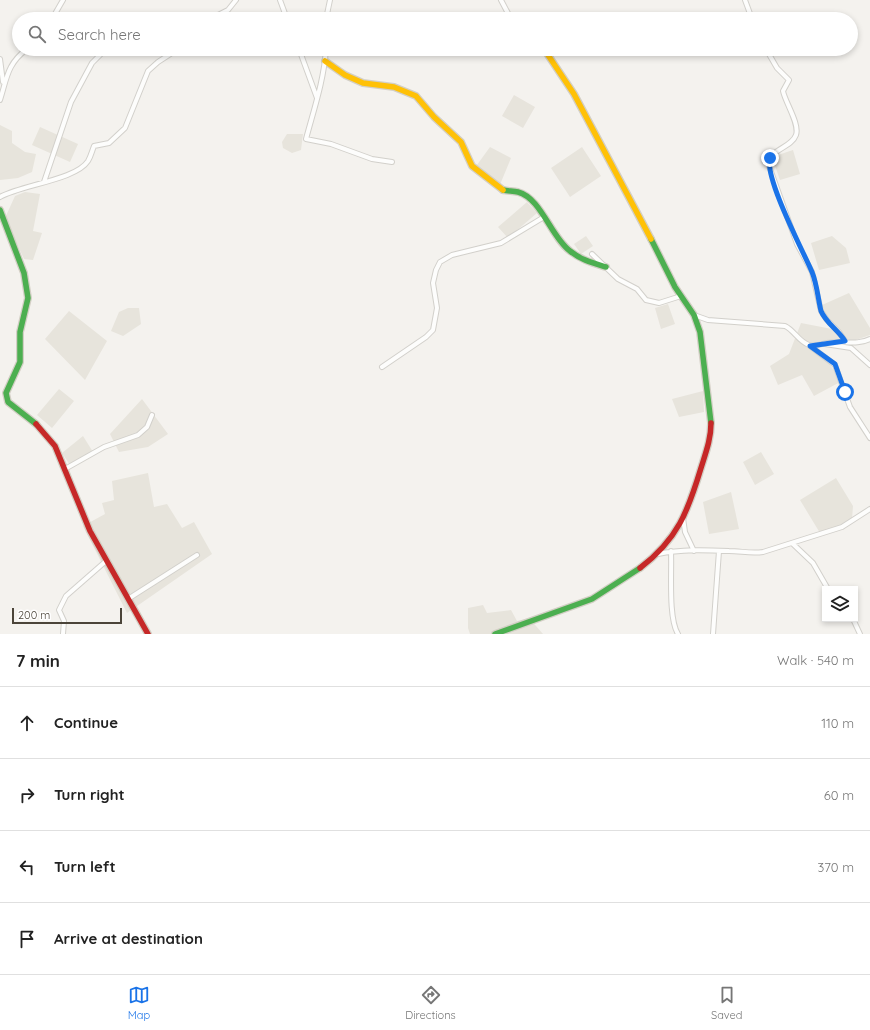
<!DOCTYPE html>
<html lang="en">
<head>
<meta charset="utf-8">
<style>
  body { margin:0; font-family:Quicksand,sans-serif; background:#f2f2f2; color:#222 }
  .controls { position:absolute; right:12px; bottom:12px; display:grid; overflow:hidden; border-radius:0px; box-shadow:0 2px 6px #0003 }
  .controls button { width:36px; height:36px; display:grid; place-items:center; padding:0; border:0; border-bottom:1px solid #e0e0e0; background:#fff; color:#222; font:20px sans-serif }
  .scale { position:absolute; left:12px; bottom:10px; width:110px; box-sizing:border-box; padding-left:4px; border:2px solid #4b4439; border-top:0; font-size:11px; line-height:14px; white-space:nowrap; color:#4b4439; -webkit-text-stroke:3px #fff; paint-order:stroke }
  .stop { position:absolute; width:12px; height:12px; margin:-9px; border:3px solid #1a73e8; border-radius:50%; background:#fff }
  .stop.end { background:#1a73e8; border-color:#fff; box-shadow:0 1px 4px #0008 }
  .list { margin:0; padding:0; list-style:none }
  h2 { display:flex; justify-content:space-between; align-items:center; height:52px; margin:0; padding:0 16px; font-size:17px }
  h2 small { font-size:13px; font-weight:400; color:#767676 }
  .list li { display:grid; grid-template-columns:26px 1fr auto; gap:12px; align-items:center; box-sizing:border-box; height:72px; padding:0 16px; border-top:1px solid #e0e0e0 }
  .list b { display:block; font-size:15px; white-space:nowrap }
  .list em { font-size:13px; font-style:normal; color:#767676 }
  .icon { flex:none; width:22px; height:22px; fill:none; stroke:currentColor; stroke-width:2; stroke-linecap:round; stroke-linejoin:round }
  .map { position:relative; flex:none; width:870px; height:634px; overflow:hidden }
  .search { position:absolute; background:#fff; box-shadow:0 2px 6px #0003; left:12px; right:12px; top:12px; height:44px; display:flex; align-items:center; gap:10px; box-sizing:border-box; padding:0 14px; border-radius:22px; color:#767676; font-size:15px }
  .sheet { height:340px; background:#fff }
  nav { display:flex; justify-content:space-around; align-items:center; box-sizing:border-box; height:56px; border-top:1px solid #e0e0e0; background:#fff; font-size:11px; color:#767676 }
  nav a { display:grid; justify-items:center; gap:2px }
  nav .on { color:#1a73e8 }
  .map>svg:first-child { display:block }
  .residential { fill:#e7e4dc }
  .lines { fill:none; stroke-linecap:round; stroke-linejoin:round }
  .street-casing { stroke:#d2d0cb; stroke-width:6 }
  .fast-casing { stroke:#d3cfc5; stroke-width:8 }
  .slow-casing { stroke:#d3cfc5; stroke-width:8 }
  .jam-casing { stroke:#d3cfc5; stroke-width:8 }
  .street { stroke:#fdfdfc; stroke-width:4 }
  .fast { stroke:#4caf50; stroke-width:5.5 }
  .slow { stroke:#ffc107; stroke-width:5.5 }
  .jam { stroke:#c62828; stroke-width:5.5 }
  .route { stroke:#1a73e8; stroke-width:5 }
</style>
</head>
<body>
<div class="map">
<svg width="870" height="634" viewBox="0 0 870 634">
  <rect width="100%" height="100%" fill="#f4f2ee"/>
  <path class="residential" d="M 514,95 L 535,107 L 523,128 L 502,116 Z
    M 0,125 L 12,131 L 12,143 L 25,152 L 36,154 L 32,172 L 18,178 L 0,180 Z
    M 40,127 L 78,144 L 70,162 L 32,145 Z
    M 287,134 L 303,134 L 301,150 L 292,153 L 283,148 L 282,142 Z
    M 490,147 L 511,158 L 499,187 L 474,169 Z
    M 582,147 L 601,176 L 570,197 L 551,168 Z
    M 793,150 L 800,174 L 780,180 L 772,157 Z
    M 25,192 L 40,194 L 33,231 L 42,233 L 33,260 L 24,259 L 5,218 L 15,196 Z
    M 527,202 L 537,213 L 508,238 L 498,227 Z
    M 586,236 L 593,246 L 581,254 L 574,244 Z
    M 832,236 L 846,248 L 850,263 L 819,270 L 811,243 Z
    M 849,293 L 870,328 L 870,335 L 853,341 L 842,338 L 817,348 L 842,381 L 814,396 L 802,375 L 778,385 L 770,366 L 789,354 L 801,323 L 832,329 L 822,305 Z
    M 668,304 L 675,324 L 661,329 L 655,308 Z
    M 128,308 L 139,308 L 141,324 L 123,336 L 111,331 L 119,312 Z
    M 69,311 L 107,341 L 85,380 L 45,339 Z
    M 59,389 L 74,401 L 52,428 L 37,415 Z
    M 703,391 L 704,412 L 679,417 L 672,399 Z
    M 142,399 L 168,434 L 148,447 L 119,452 L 110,434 Z
    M 83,436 L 93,452 L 70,465 L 62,453 Z
    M 761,452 L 774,474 L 755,485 L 743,462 Z
    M 148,473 L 154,507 L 167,504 L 182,528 L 194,522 L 212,554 L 127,613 L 83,526 L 105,514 L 102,503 L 114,500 L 112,481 Z
    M 836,478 L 853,506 L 852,519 L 830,530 L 820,533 L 800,500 Z
    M 731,492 L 739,529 L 709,534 L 703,502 Z
    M 483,605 L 487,613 L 511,610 L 517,621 L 529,618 L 543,634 L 470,634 L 468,628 L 468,608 Z"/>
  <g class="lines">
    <g class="street-casing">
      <path id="street" d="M 280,0 L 287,19
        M 501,0 L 511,19
        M 745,0 L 752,19
        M 52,19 L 63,0
        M 210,19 L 228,10 L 236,0
        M 326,19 L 330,0
        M 299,49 L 317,98
        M 326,49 C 324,80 314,109 306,139 L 331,144 L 372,159 L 392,162
        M 766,49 L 777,68 L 789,80 L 783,91 C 785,102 800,124 796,135 C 791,149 767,149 769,166 L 797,244 L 812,272 L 821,311 L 827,320 L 839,332 L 845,341
        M 0,59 L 3,82
        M 0,100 C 7,78 7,64 27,49
        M 44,182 L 71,102 L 92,63 L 106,49
        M 0,197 C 20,185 76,180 88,161 C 91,156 92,151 94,146 L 109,143 L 125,128 L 148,71 L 158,62 L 178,49
        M 592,254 L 618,279 L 637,289 L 646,300 L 659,303 L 681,296
        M 694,315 L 708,320 L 785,326 C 794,330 799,342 809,345 C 815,347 821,344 827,343 C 842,340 856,346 870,339
        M 825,344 L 851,348 L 870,365
        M 810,346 L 835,365 L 850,407 L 870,438
        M 382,367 L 426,337 L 433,330 L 437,308 L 433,283 L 436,270 L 440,262 L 452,255 L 501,243 L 544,217
        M 65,469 L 104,447 L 138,435 L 147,427 L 152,415
        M 683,518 L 685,532 L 694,551
        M 793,544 L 813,563 L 828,589
        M 671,551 C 672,572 668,618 678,634
        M 658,554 C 681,549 706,550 729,551 C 741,551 751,554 763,552 L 842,527 L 870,509
        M 128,599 L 197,555
        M 853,619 L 860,634
        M 63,634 L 64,621 L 59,610 L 66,596 L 106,561
        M 713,634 L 719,551"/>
    </g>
    <g class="fast-casing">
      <path id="fast" d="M 503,190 C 508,191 513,191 518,192 C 541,198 551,237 570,251 C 581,260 593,263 606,267
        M 0,210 L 24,273 L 28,298 L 20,332 L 20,362 L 6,393 L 8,402 L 36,424
        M 651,239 L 675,287 L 694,315 L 700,332 L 711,423
        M 495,634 L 592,599 L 640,568"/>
    </g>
    <g class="slow-casing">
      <path id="slow" d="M 544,49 L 574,94 L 651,239
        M 325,61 L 345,75 L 363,83 L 394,87 L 416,96 L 434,117 L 461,142 L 472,166 L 503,190"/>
    </g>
    <g class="jam-casing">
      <path id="jam" d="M 36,424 L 55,446 L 90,531 L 148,634
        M 640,568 C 678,539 688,511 701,468 C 706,452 711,439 711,423"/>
    </g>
    <use href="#street" class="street"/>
    <use href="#fast" class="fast"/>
    <use href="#slow" class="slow"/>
    <use href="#jam" class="jam"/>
  </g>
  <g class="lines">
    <path class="route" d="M 770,158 C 764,177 803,251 812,272 C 817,284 818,299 821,311 C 826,323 838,330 845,341 L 810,346 L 835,364 L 845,392"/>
  </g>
</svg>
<div class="controls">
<button><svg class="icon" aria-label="layers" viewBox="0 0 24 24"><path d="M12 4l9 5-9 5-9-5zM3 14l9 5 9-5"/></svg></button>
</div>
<div class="scale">200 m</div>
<div class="stop" style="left:845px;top:392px"></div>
<div class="stop end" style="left:770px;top:158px"></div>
<div class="search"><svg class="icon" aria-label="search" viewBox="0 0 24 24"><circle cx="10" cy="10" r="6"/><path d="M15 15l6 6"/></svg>Search here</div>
</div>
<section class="sheet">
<h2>7 min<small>Walk · 540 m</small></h2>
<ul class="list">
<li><svg class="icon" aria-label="ahead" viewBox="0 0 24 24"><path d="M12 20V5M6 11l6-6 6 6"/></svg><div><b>Continue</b></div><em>110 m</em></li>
<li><svg class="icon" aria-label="right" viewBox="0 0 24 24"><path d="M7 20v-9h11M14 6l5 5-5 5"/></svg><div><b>Turn right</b></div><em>60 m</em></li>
<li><svg class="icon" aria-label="left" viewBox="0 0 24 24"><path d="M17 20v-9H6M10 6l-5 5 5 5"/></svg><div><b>Turn left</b></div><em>370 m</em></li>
<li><svg class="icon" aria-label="arrive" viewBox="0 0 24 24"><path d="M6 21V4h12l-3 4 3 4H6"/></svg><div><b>Arrive at destination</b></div></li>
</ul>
</section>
<nav>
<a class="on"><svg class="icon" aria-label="map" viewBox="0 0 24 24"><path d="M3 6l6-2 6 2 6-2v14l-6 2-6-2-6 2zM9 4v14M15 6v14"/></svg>Map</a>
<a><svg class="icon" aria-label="directions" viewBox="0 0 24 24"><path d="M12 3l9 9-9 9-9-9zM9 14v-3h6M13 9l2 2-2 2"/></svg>Directions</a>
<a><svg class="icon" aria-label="saved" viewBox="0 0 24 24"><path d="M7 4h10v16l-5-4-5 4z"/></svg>Saved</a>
</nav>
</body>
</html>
